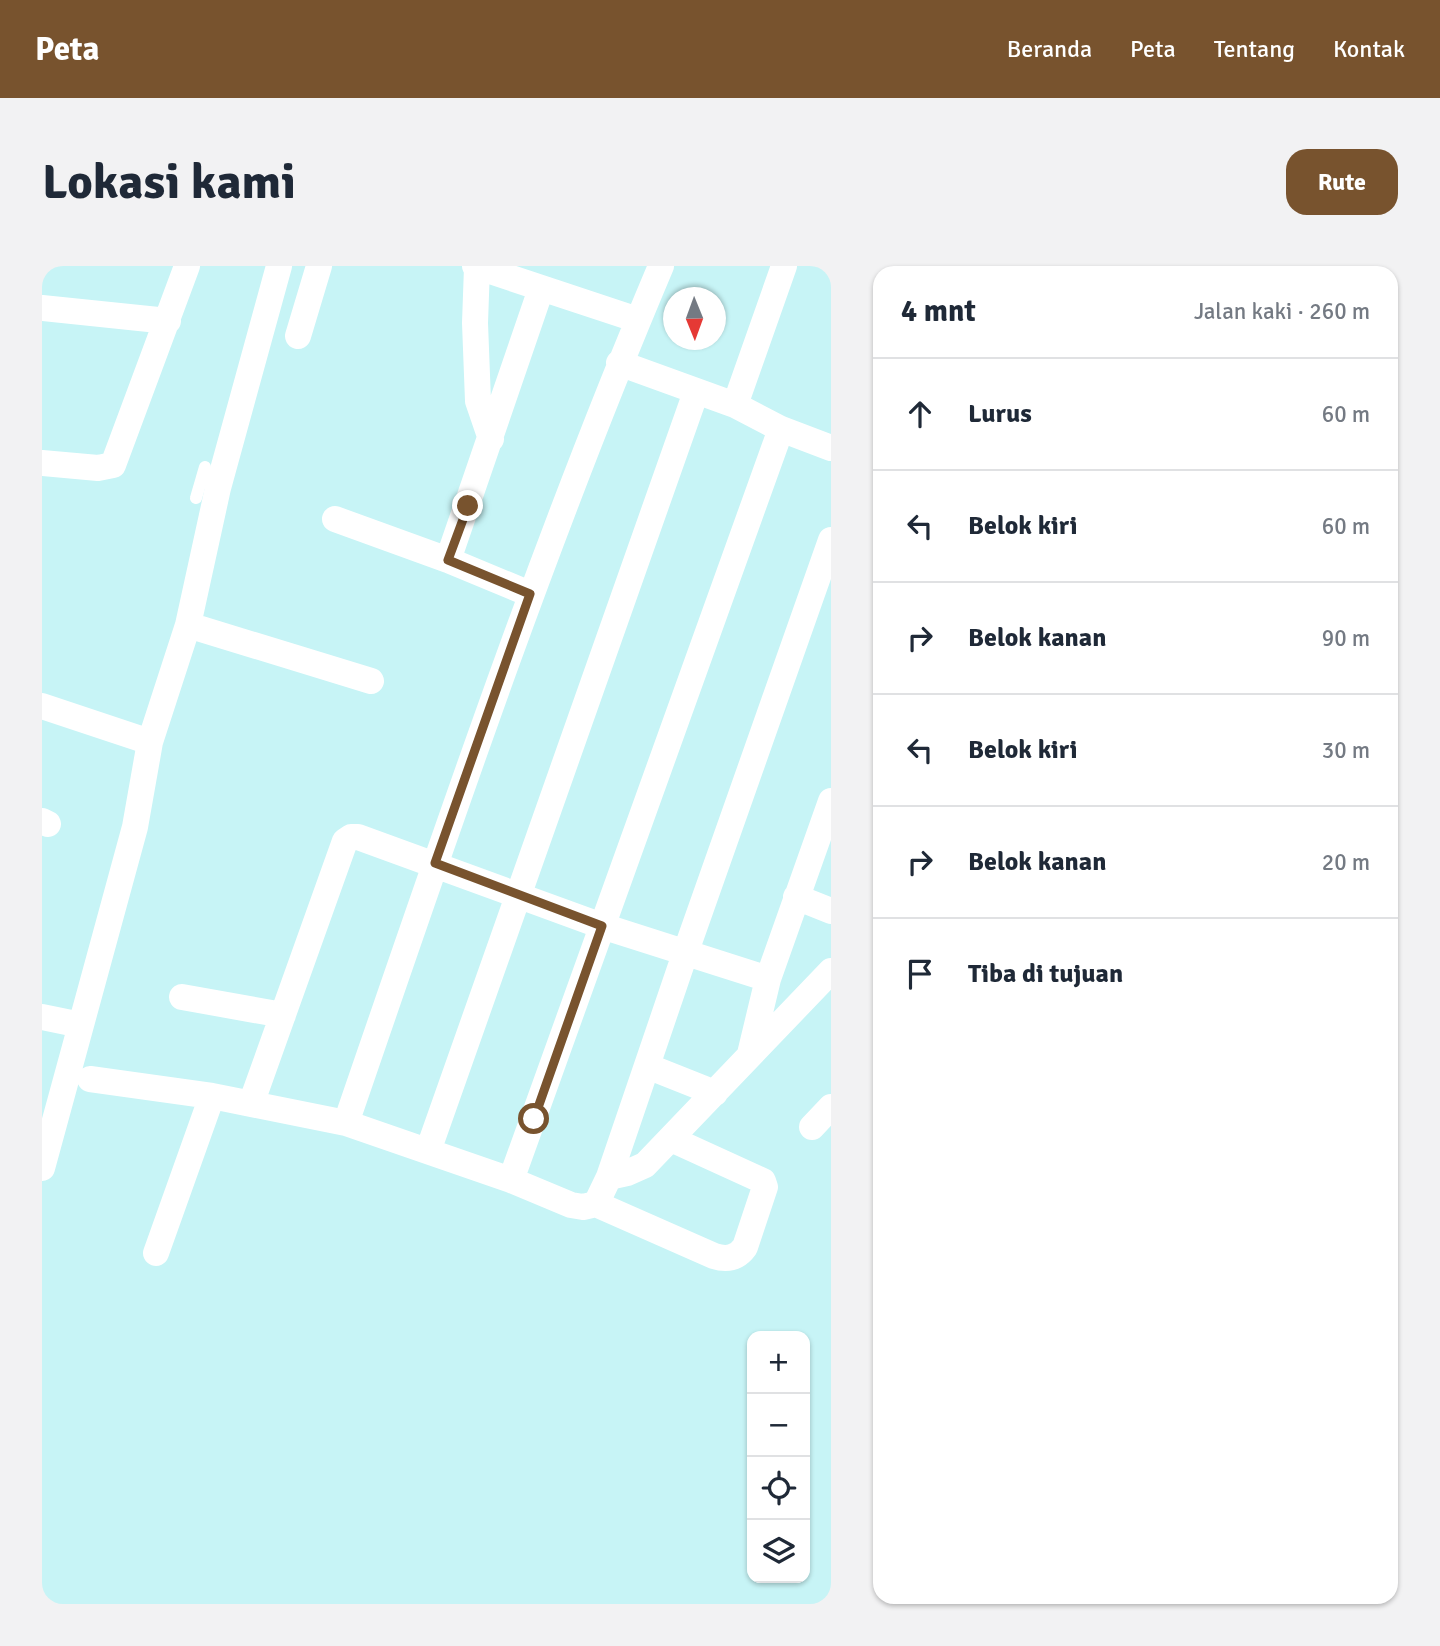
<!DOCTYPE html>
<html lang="id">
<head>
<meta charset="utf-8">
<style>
  body { margin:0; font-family:Signika,sans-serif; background:#f2f2f3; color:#1f2937 }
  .controls { position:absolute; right:21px; bottom:21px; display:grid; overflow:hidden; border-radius:14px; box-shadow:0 2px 5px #0004 }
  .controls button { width:63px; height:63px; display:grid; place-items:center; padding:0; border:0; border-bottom:2px solid #e0e1e3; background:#fff; color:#1f2937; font:35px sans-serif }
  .compass { position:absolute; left:621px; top:21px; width:63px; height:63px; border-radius:50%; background:#fff; box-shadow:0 2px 5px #0004; rotate:179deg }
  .stop { position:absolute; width:21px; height:21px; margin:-16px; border:5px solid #78532e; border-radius:50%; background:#fff }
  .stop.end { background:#78532e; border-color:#fff; box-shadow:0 2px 7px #0008 }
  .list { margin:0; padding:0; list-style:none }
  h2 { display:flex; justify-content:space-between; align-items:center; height:91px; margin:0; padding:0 28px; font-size:30px }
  h2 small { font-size:23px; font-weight:400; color:#747a83 }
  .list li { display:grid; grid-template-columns:46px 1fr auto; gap:21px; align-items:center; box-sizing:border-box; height:112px; padding:0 28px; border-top:2px solid #e0e1e3 }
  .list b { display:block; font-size:26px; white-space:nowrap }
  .list em { font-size:23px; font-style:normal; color:#747a83 }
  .icon { flex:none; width:38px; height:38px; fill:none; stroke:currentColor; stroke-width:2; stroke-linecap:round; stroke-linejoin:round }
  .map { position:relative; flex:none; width:789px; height:1338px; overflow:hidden; border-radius:21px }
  header { display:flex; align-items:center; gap:42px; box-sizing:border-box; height:98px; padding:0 35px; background:#78532e; color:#fff }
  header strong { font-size:33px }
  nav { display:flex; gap:38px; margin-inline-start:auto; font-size:24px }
  .intro { display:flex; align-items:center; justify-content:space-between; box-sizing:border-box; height:168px; padding:0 42px }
  h1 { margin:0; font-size:49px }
  .button { padding:18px 32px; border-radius:21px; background:#78532e; color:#fff; font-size:24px; font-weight:700 }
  main { display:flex; gap:42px; padding:0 42px }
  aside { flex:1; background:#fff; border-radius:21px; box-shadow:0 2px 5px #0004 }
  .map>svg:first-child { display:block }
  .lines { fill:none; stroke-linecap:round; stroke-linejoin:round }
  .service { stroke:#fff; stroke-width:12 }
  .minor { stroke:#fff; stroke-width:26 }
  .route { stroke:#78532e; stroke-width:9 }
</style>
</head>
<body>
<header>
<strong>Peta</strong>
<nav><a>Beranda</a><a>Peta</a><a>Tentang</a><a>Kontak</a></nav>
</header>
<div class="intro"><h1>Lokasi kami</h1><a class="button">Rute</a></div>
<main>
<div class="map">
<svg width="789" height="1338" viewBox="0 0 789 1338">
  <rect width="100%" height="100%" fill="#c7f4f6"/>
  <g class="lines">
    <path class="service" d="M 154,232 L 163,201"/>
    <path class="minor" d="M 433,0 L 596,54
      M 619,0 C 500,281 403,569 304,857 L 469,914 L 529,939 L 541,941 L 554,938 L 567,911 L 585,907 L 603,899 L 789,705
      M 435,1 L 433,57 L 436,135 L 449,173
      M 0,42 L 126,55
      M 256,70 L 277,0
      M 577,97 L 693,139 L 739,163 L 789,182
      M 693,139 L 742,0
      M 0,197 L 56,202 L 71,199 L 145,0
      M 293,253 L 406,294
      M 488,328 L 406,294 L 499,23
      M 146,359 L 329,415
      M 0,440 L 108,476
      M 0,555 L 6,558
      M 754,631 L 789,645
      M 140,731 L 241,749
      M 0,751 L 39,759
      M 708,788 L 726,713 L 789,535
      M 605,800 L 673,827
      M 48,813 L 170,830 L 304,857
      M 209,838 L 303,575 L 309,571 L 316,571 L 560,660 L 726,713
      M 770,861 L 789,841
      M 386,885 L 654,126
      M 0,902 L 93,561 L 108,476 L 146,359 L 176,222 L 237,0
      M 567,911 L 644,685 L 789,274
      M 469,914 L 739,163
      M 554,938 L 672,990 C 685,994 695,992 703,981 L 723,921 L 721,915 L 629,873
      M 114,987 L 170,830"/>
  </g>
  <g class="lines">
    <path class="route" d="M 426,240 L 406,294 L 488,328 L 393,597 L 560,660 L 492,853"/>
  </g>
</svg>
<div class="controls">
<button>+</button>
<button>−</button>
<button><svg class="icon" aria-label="locate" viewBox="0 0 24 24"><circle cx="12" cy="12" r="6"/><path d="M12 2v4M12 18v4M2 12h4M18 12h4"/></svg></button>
<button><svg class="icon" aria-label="layers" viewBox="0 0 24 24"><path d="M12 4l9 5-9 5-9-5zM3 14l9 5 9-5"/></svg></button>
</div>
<svg class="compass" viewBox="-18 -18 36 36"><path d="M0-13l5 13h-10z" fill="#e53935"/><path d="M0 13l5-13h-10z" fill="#747a83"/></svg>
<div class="stop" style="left:492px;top:853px"></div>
<div class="stop end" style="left:426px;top:240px"></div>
</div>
<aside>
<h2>4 mnt<small>Jalan kaki · 260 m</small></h2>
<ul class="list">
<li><svg class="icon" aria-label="ahead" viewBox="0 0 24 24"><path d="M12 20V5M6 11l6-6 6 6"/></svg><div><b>Lurus</b></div><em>60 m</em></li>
<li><svg class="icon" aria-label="left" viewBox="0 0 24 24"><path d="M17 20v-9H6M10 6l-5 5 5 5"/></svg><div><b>Belok kiri</b></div><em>60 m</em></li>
<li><svg class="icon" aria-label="right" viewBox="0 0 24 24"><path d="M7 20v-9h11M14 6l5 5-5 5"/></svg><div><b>Belok kanan</b></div><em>90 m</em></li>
<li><svg class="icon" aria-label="left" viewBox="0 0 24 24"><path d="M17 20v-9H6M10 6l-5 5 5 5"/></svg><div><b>Belok kiri</b></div><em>30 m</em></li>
<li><svg class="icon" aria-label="right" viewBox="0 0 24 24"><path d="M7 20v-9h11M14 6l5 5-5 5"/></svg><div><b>Belok kanan</b></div><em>20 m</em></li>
<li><svg class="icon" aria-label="arrive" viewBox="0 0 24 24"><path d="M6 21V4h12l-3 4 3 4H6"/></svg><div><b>Tiba di tujuan</b></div></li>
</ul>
</aside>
</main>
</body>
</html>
